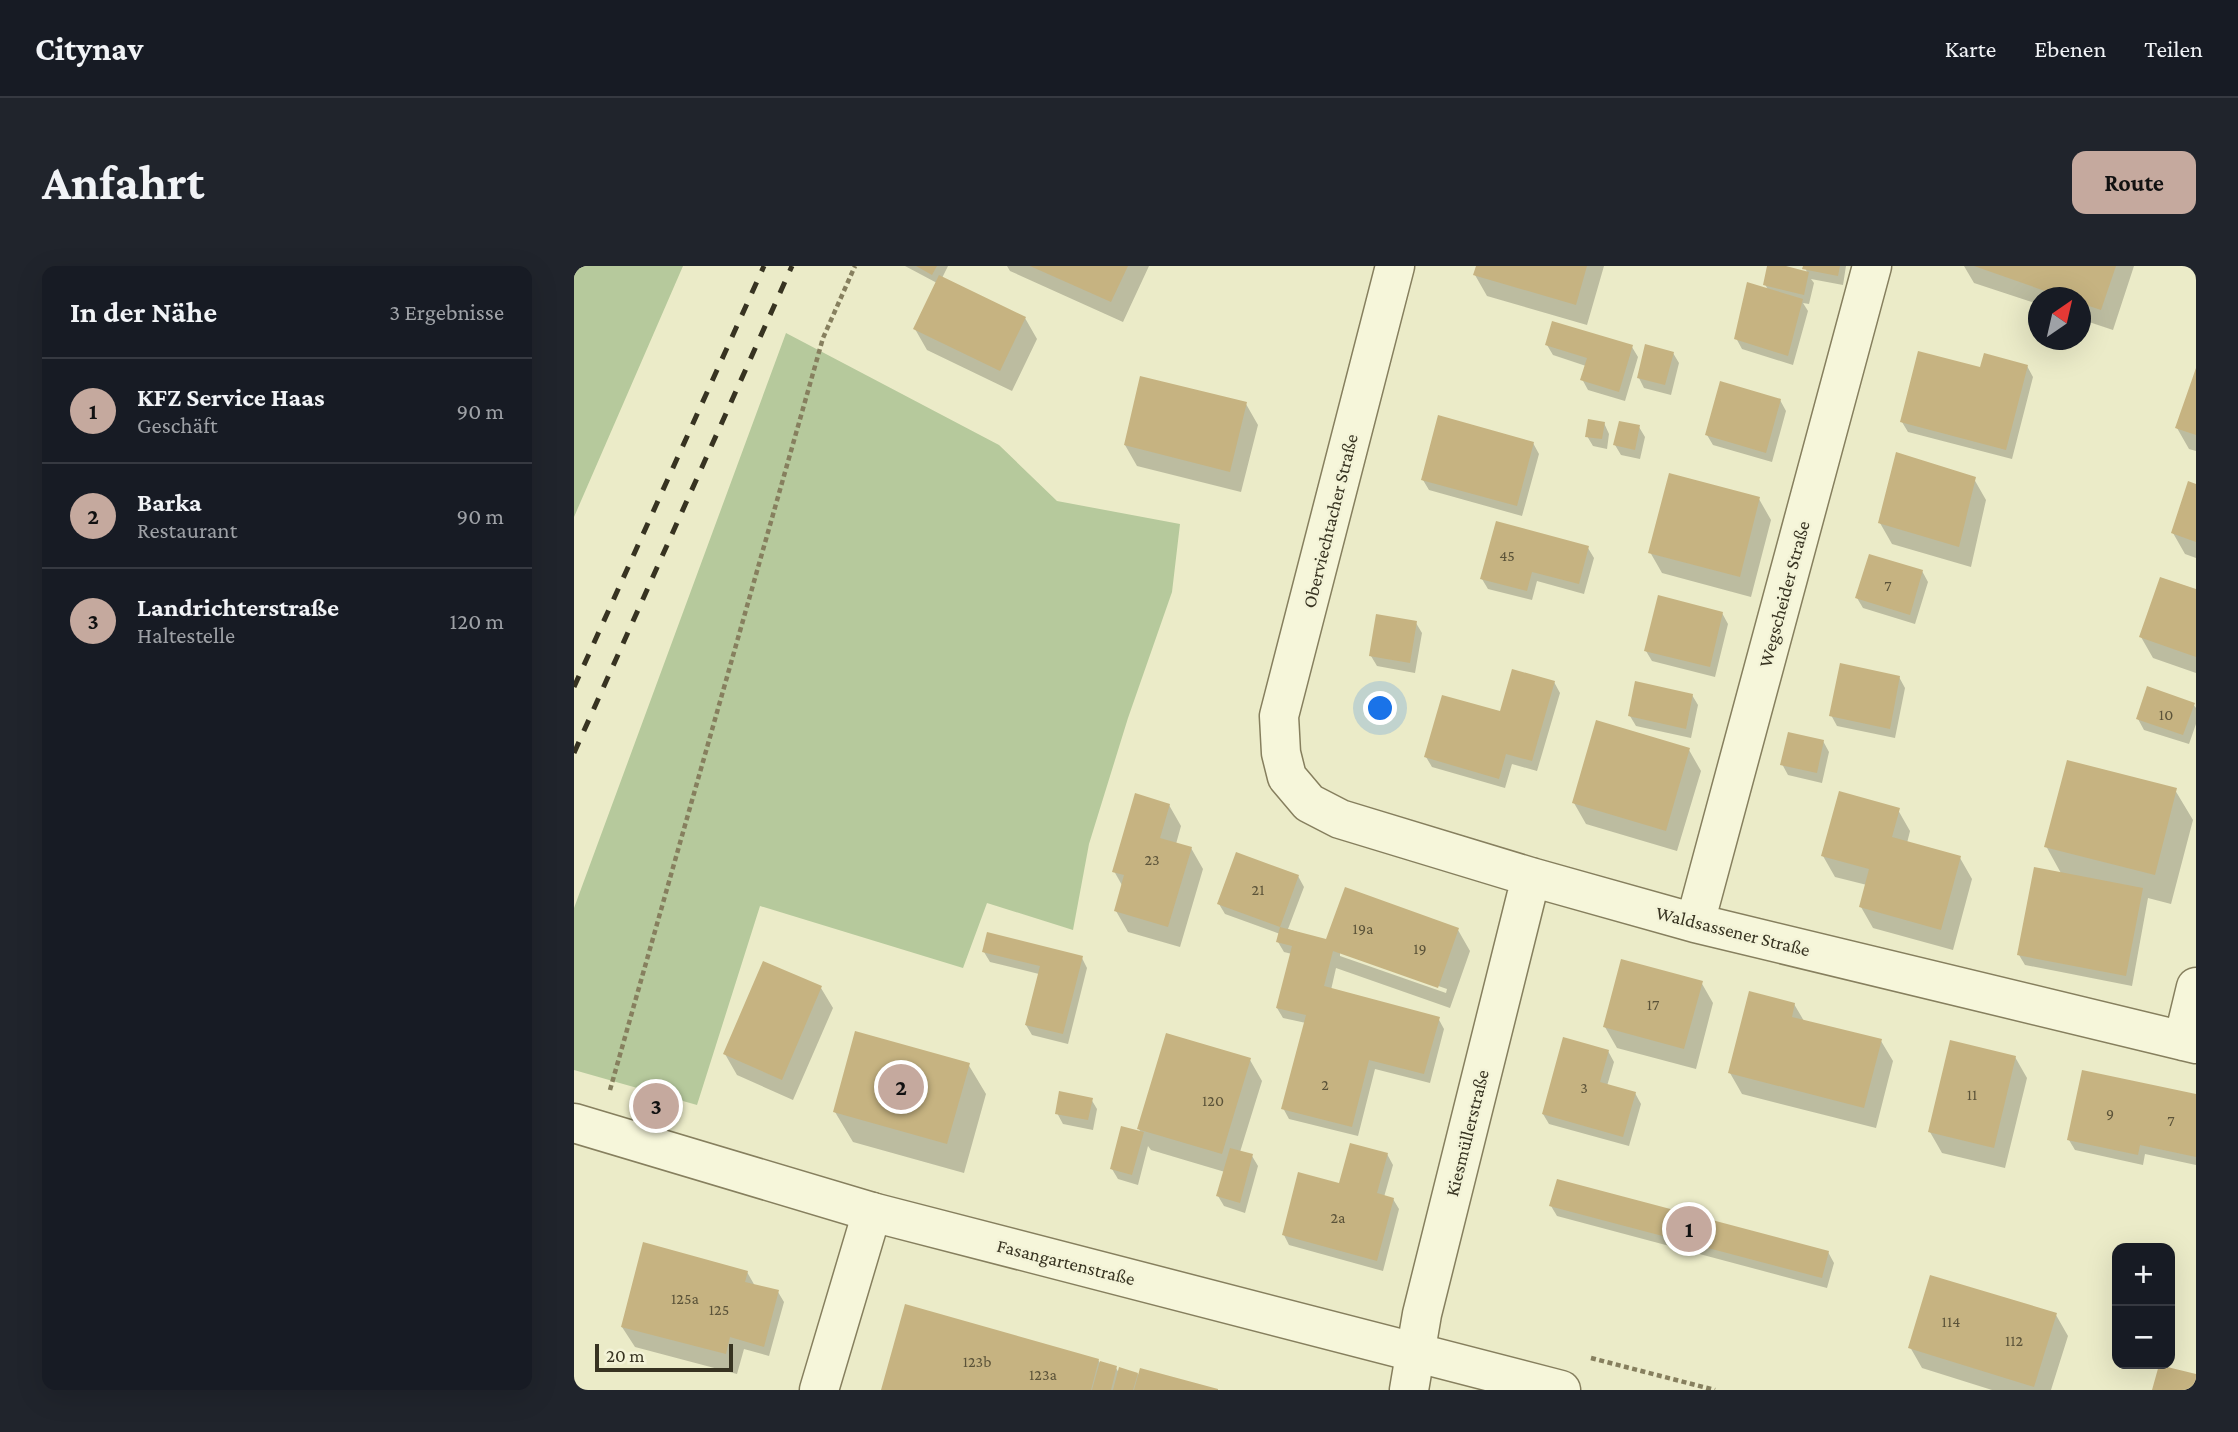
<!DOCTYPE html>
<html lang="de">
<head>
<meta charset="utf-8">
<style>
  body { margin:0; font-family:"Crimson Pro",serif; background:#20242c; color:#f1f3f6 }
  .controls { position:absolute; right:21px; bottom:21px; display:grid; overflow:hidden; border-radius:14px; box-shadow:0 7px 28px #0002 }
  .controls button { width:63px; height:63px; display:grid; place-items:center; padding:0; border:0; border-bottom:2px solid #363941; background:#171b24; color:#f1f3f6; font:35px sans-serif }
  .compass { position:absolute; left:1454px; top:21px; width:63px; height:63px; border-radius:50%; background:#171b24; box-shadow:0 7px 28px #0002; rotate:34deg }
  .scale { position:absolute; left:21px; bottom:18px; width:138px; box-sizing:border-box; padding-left:7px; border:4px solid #373321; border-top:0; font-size:19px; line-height:24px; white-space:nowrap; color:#373321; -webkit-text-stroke:5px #f3f3d7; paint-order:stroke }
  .you { position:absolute; left:807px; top:443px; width:24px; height:24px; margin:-18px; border:5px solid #fff; border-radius:50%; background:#1a73e8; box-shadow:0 0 0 10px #1a73e833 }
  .badge { display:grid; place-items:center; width:46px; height:46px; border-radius:50%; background:#c5a99e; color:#111; font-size:23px; font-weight:700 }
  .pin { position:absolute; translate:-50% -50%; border:4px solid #fff; box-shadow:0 2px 7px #0006 }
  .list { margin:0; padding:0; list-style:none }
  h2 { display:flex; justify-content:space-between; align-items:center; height:91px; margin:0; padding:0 28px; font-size:30px }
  h2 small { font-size:23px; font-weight:400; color:#9ea1a6 }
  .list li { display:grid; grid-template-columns:46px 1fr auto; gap:21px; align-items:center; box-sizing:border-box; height:105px; padding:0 28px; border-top:2px solid #363941 }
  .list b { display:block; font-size:26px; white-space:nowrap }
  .list p { margin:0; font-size:23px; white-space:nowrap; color:#9ea1a6 }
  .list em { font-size:23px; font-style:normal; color:#9ea1a6 }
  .map { position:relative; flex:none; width:1622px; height:1124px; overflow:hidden; border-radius:14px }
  header { display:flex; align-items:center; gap:42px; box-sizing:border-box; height:98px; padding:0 35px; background:#171b24; border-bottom:2px solid #363941 }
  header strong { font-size:33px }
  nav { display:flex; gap:38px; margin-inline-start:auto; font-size:24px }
  .intro { display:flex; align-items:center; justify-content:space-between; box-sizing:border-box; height:168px; padding:0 42px }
  h1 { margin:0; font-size:49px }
  .button { padding:18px 32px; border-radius:14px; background:#c5a99e; color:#111; font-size:24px; font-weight:700 }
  main { display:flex; gap:42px; padding:0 42px }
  aside { flex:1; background:#171b24; border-radius:14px; box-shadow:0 7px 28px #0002 }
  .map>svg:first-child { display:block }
  .green { fill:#b6c99c }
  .shadow { fill:#0003; fill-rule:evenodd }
  .building { fill:#c6b381 }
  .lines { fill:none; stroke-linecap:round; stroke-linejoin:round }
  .minor-casing { stroke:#867f5e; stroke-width:41 }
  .tertiary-casing { stroke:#867f5e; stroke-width:41 }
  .path { stroke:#867f5e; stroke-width:4.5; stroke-dasharray:5 3.5; stroke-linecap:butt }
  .minor { stroke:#f6f6da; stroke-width:38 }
  .tertiary { stroke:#f6f6da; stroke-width:38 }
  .rail { stroke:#373321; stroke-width:5; stroke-dasharray:12 12; stroke-linecap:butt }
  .labels { text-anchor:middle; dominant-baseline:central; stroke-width:5; stroke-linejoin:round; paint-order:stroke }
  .number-label { font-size:16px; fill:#5b5339 }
  .street-label { font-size:19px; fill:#373321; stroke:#f3f3d7 }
</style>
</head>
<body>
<header>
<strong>Citynav</strong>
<nav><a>Karte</a><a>Ebenen</a><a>Teilen</a></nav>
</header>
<div class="intro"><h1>Anfahrt</h1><a class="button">Route</a></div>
<main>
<aside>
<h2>In der Nähe<small>3 Ergebnisse</small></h2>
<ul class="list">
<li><span class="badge">1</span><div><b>KFZ Service Haas</b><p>Geschäft</p></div><em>90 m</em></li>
<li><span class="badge">2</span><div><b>Barka</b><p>Restaurant</p></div><em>90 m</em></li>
<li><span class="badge">3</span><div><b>Landrichterstraße</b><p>Haltestelle</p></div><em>120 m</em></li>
</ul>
</aside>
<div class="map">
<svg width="1622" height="1124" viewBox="0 0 1622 1124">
  <rect width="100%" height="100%" fill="#ebebc8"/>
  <path class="green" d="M 0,0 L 109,0 L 0,251 Z
    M 212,67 L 425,179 L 483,235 L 606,258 L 598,326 L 554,452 L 515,578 L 499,664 L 413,637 L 389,702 L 186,640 L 123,839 L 0,804 L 0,642 Z"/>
  <path class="shadow" d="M 331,0 L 374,0 L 368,12 L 451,52 L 463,73 L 438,125 L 353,84 L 341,63 L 363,17 Z
    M 433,0 L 575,0 L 549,56 L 436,5 Z
    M 904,0 L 1030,0 L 1013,59 L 913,30 L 901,9 Z
    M 1195,0 L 1233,7 L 1231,0 L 1272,0 L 1269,19 L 1237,13 L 1240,17 L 1235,38 L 1229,37 L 1234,45 L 1219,99 L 1168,83 L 1162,72 L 1194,24 L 1191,18 Z
    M 1390,0 L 1560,0 L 1539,64 L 1506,53 L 1506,32 L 1464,32 L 1464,38 L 1400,17 Z
    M 973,79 L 1058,81 L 1064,91 L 1051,135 L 1014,124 L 1008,113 L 1012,100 L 979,89 Z
    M 1099,87 L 1105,97 L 1097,129 L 1070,122 L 1065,112 Z
    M 1453,100 L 1459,111 L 1438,193 L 1334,166 L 1328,156 L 1407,103 Z
    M 1622,107 L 1622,185 L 1615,183 L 1603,162 Z
    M 1206,134 L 1212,145 L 1198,196 L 1139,179 L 1133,169 Z
    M 672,138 L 684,159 L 667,226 L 563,200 L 551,179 Z
    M 1030,157 L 1035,168 L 1033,183 L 1019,180 L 1013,170 Z
    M 1065,161 L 1071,171 L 1066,193 L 1047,189 L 1041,179 Z
    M 959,177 L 965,188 L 948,250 L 855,224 L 849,214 Z
    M 1400,213 L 1412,234 L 1397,301 L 1318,278 L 1306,257 Z
    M 1622,220 L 1622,292 L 1611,288 L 1599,267 Z
    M 1185,233 L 1197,254 L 1177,331 L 1088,307 L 1076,286 Z
    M 1014,282 L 1020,292 L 1010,328 L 963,315 L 958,334 L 914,323 L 908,313 Z
    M 1348,305 L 1354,316 L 1341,358 L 1289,342 L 1283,332 Z
    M 1622,325 L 1622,407 L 1579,392 L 1567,371 Z
    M 1148,347 L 1154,358 L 1141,411 L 1078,395 L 1072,385 Z
    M 842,357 L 848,367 L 841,407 L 803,400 L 797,390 Z
    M 1325,411 L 1331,422 L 1321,472 L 1263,460 L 1257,449 Z
    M 980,416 L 986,427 L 963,505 L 938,498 L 931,522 L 858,501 L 852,491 Z
    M 1118,429 L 1124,439 L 1117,472 L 1062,460 L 1056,450 Z
    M 1619,438 L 1622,442 L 1622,458 L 1615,478 L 1570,464 L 1564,453 Z
    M 1249,475 L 1255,486 L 1248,517 L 1214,509 L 1208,498 Z
    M 1115,484 L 1127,505 L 1103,585 L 1012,558 L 1000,537 Z
    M 1601,524 L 1619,554 L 1597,638 L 1574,632 L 1558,720 L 1451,699 L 1445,689 L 1488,609 L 1472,580 Z
    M 595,539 L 607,560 L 602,578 L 617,582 L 629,603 L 606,681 L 554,666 L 542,645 L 549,621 L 540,605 Z
    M 1324,544 L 1336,565 L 1333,577 L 1386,592 L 1398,613 L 1379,684 L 1299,662 L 1287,641 L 1293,619 L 1261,611 L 1249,590 Z
    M 724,610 L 730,621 L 714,663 L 751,675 L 884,664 L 896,685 L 876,742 L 762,702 L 757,724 L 864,752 L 870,763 L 856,817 L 801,803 L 784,870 L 715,853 L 709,842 L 732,757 L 709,752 L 703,742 L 718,688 L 710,686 L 704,676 L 706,668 L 651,648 L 645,638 ZM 766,686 L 873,723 L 872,727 L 766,690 Z
    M 410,686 L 508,692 L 513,702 L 494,778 L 458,769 L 452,759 L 465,708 L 416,696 Z
    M 1127,716 L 1139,737 L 1122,803 L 1043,782 L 1031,761 Z
    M 247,722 L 259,742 L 219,834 L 163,809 L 151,788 Z
    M 1220,738 L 1230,755 L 1307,775 L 1319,795 L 1302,862 L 1168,828 L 1156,807 Z
    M 1034,785 L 1040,796 L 1033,820 L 1061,827 L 1067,838 L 1055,880 L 975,858 L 969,848 Z
    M 1441,791 L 1453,812 L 1431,902 L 1368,887 L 1356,866 Z
    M 676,794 L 688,815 L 666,886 L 678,890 L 684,900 L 671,947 L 650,940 L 644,930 L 651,906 L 577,884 L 574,880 L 564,919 L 544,913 L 538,903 L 567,867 L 565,863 Z
    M 394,798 L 412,828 L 390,907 L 279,876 L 261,846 Z
    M 1622,830 L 1622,899 L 1571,888 L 1569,899 L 1501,884 L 1495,874 Z
    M 517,833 L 523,843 L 519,864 L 489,858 L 483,847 Z
    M 813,888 L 819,899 L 810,931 L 819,933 L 825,943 L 809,1005 L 715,979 L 710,969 L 766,919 Z
    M 977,940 L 1254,986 L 1260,997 L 1253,1022 L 983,950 Z
    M 173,1006 L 181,1020 L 204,1026 L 210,1036 L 195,1090 L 170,1083 L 163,1108 L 61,1081 L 48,1061 Z
    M 1482,1049 L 1494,1070 L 1477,1124 L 1418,1124 L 1348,1102 L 1336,1081 Z
    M 524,1094 L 526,1097 L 542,1102 L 545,1107 L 547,1103 L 566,1109 L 640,1124 L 309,1124 Z"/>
  <path class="building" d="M 342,0 L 363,0 L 358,9 Z
    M 456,0 L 554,0 L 537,36 Z
    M 902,0 L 1013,0 L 1002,39 L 899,9 Z
    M 1193,0 L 1212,0 L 1235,6 L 1230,29 L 1189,19 Z
    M 1229,0 L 1266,0 L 1264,10 L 1228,3 Z
    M 1400,0 L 1542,0 L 1527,44 L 1506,37 L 1506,32 L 1491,32 Z
    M 365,9 L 452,51 L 426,105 L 339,63 Z
    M 1173,16 L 1229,33 L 1214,90 L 1160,73 Z
    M 978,55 L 1059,79 L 1045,126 L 1006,114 L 1013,92 L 971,79 Z
    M 1071,78 L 1100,86 L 1091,119 L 1063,112 Z
    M 1344,85 L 1406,101 L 1410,87 L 1454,99 L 1432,184 L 1326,156 Z
    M 1622,102 L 1622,169 L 1601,162 Z
    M 566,110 L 673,136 L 656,206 L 550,179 Z
    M 1146,115 L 1207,133 L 1192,187 L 1131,169 Z
    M 864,149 L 960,176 L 943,240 L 847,214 Z
    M 1014,153 L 1031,156 L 1028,173 L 1011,171 Z
    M 1045,155 L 1066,159 L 1061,184 L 1039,179 Z
    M 1322,186 L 1402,211 L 1385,281 L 1304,257 Z
    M 1095,207 L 1186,231 L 1166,311 L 1074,287 Z
    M 1614,215 L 1622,218 L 1622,276 L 1597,267 Z
    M 922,255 L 1015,280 L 1005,318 L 958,306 L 953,325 L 906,313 Z
    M 1295,288 L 1349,304 L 1336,349 L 1281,332 Z
    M 1586,311 L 1622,323 L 1622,391 L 1565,371 Z
    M 1084,329 L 1149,346 L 1136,401 L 1070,385 Z
    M 802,348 L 843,355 L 836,397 L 795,390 Z
    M 1266,397 L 1326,410 L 1316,463 L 1255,450 Z
    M 938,403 L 981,415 L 958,495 L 932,488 L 925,513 L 850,491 L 868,429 L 926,445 Z
    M 1061,415 L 1119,428 L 1112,463 L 1054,450 Z
    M 1573,420 L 1621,437 L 1609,469 L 1562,453 Z
    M 1022,454 L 1116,482 L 1092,565 L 998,537 Z
    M 1214,466 L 1250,474 L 1243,507 L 1206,499 Z
    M 1493,494 L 1603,522 L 1581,609 L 1470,581 Z
    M 1265,525 L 1326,542 L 1318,571 L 1387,590 L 1367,664 L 1285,641 L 1295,603 L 1247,590 Z
    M 561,527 L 596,538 L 586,572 L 618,581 L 594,661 L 540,645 L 550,609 L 538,606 Z
    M 662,586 L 725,609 L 706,661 L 643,638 Z
    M 1460,601 L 1569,622 L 1552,710 L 1443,689 Z
    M 771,621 L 885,662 L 864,722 L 759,685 L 750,720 L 866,751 L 850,808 L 795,794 L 778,861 L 707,843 L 732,749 L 702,742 L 718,680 L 702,676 L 706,661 L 752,673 Z
    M 413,666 L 509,690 L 489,768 L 451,759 L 466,700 L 408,686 Z
    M 1047,693 L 1129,715 L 1110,783 L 1029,761 Z
    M 189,695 L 248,720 L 208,814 L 149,788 Z
    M 1175,725 L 1221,737 L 1218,751 L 1308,773 L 1290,842 L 1154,807 Z
    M 281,765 L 396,797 L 373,878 L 259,846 Z
    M 592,767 L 677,792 L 648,888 L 563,863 Z
    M 989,771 L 1035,784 L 1026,816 L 1062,826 L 1049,871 L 968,848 Z
    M 1376,774 L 1442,790 L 1420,882 L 1354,866 Z
    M 1508,804 L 1622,828 L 1622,891 L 1566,879 L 1564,889 L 1493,874 Z
    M 485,825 L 519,832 L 514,854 L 481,848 Z
    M 547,860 L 570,866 L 558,909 L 536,903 Z
    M 776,877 L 814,887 L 803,927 L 820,932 L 803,995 L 708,969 L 724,906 L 765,917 Z
    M 656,882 L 679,888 L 666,937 L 642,930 Z
    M 983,913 L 1255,985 L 1248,1012 L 975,940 Z
    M 69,976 L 174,1005 L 171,1016 L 205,1024 L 190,1081 L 156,1071 L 152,1088 L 47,1061 Z
    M 1356,1009 L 1483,1047 L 1460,1121 L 1334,1082 Z
    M 331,1038 L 525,1093 L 517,1124 L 307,1124 Z
    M 526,1095 L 543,1100 L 537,1124 L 518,1124 Z
    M 1585,1099 L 1622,1108 L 1622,1124 L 1578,1124 Z
    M 545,1101 L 564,1107 L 559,1124 L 539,1124 Z
    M 566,1102 L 644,1123 L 644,1124 L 560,1124 Z"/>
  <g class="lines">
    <g class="minor-casing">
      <path id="minor" d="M 821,0 L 705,450 L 707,487 L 713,511 L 735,537 L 766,553 L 957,611 L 1121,657 L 1622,778
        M 1121,657 L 1298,0
        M 1609,775 L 1622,721
        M 245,1124 L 298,946
        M 835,1124 L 848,1048 L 957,611"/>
    </g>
    <g class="tertiary-casing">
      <path id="tertiary" d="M 0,857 L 298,946 L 987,1124"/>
    </g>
    <path class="path" d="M 36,824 L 249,72 L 281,0
      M 1017,1092 L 1141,1124"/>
    <use href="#minor" class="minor"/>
    <use href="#tertiary" class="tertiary"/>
    <path class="rail" d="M 0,421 L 190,0
      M 0,487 L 218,0"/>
  </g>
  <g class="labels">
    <g class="number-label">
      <text x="933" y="289">45</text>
      <text x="1314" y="319">7</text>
      <text x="1592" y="448">10</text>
      <text x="578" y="593">23</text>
      <text x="684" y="623">21</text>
      <text x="789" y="662">19a</text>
      <text x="846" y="682">19</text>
      <text x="1079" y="738">17</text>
      <text x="751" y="818">2</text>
      <text x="1010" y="821">3</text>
      <text x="1398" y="828">11</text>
      <text x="639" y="834">120</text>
      <text x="1536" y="847">9</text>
      <text x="1597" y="854">7</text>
      <text x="764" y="951">2a</text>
      <text x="111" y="1032">125a</text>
      <text x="145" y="1043">125</text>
      <text x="1377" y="1055">114</text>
      <text x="1440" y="1074">112</text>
      <text x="403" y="1095">123b</text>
      <text x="469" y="1108">123a</text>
    </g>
    <g class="street-label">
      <text transform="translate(756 255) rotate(-76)">Oberviechtacher Straße</text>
      <text transform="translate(1210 328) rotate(-75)">Wegscheider Straße</text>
      <text transform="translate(1159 665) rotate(14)">Waldsassener Straße</text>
      <text transform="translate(893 867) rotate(-76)">Kiesmüllerstraße</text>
      <text transform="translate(492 996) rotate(14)">Fasangartenstraße</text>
    </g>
  </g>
</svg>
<div class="controls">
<button>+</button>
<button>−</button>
</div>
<svg class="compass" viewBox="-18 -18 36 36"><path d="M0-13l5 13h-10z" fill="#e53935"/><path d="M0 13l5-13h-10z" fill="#9ea1a6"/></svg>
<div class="scale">20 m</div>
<div class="you"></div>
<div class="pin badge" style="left:1115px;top:963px">1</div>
<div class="pin badge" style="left:327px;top:821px">2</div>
<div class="pin badge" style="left:82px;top:840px">3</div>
</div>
</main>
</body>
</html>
